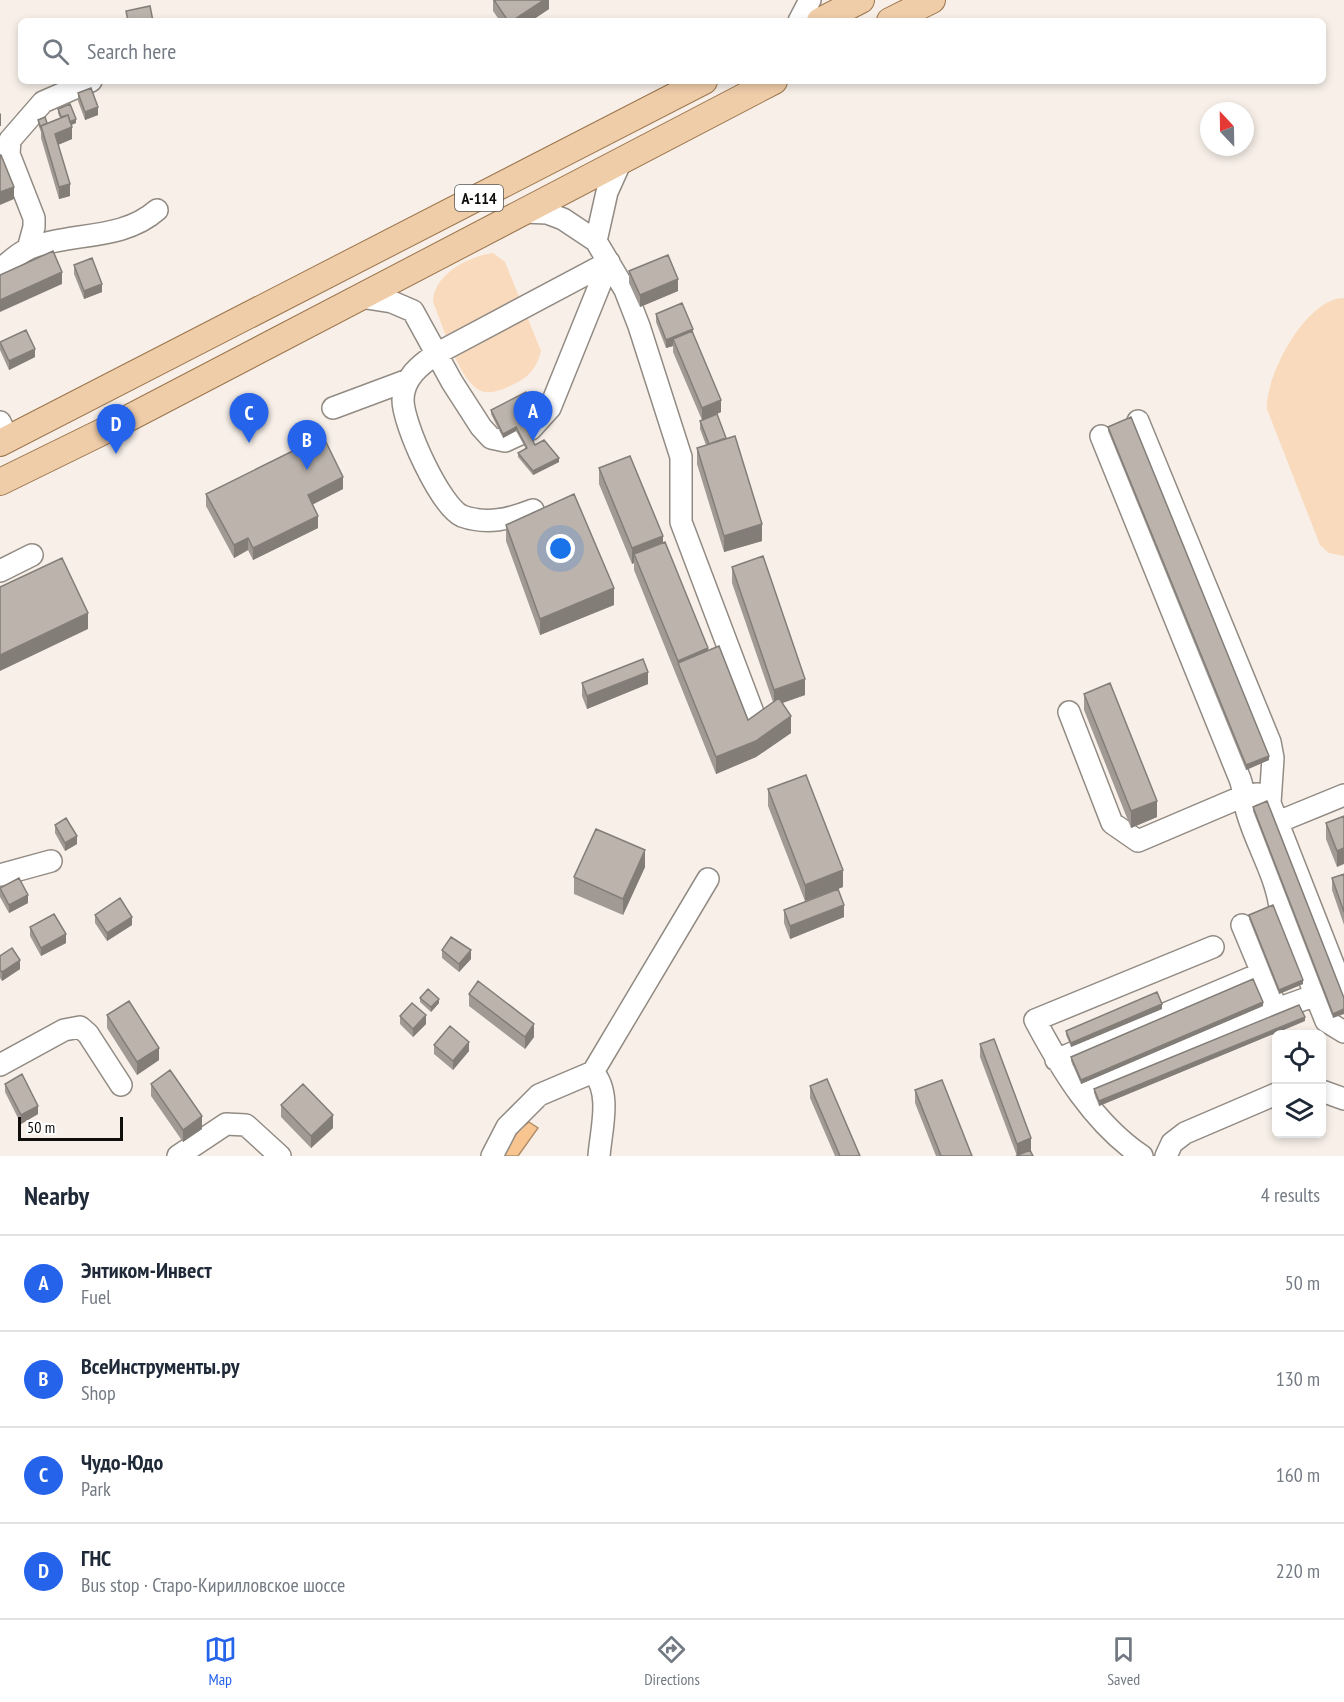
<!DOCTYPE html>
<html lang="en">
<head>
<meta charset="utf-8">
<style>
  body { margin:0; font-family:"PT Sans Narrow",sans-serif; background:#f6f6f7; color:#1f2937 }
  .controls { position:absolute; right:18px; bottom:18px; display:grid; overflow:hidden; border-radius:9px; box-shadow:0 3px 9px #0003 }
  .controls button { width:54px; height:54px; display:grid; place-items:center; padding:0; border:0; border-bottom:2px solid #e0e1e3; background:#fff; color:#1f2937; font:30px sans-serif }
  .compass { position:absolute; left:1200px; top:102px; width:54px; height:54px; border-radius:50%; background:#fff; box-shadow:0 3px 9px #0003; rotate:338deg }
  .scale { position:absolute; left:18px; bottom:15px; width:105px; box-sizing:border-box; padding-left:6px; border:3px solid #100e0b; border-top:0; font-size:16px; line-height:21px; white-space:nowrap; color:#100e0b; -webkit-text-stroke:4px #fff; paint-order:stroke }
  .you { position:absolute; left:561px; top:549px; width:21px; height:21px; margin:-15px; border:4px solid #fff; border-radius:50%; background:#1a73e8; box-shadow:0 0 0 9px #1a73e833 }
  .badge { display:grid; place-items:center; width:39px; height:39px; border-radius:50%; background:#2563eb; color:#fff; font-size:20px; font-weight:700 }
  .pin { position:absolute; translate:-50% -50px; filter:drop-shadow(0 2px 3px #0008) }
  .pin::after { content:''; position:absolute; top:32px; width:21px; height:18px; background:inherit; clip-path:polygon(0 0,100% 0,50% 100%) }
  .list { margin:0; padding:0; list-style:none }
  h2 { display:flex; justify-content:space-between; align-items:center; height:78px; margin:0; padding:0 24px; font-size:26px }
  h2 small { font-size:20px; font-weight:400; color:#747a83 }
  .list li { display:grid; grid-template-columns:39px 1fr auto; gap:18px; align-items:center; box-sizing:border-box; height:96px; padding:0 24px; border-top:2px solid #e0e1e3 }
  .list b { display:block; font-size:22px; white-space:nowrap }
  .list p { margin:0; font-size:20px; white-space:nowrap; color:#747a83 }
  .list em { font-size:20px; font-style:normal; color:#747a83 }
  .icon { flex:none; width:33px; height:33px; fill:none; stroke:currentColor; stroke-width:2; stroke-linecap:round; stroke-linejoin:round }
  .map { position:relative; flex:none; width:1344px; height:1156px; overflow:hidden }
  .search { position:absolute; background:#fff; box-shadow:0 3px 9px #0003; left:18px; right:18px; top:18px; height:66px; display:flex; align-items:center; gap:15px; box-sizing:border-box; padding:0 21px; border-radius:9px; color:#747a83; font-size:22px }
  .sheet { height:462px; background:#fff }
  nav { display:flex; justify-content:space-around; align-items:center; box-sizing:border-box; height:84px; border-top:2px solid #e0e1e3; background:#fff; font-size:16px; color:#747a83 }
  nav a { display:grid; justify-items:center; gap:3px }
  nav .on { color:#2563eb }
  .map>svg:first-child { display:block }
  .green { fill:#f9dabc }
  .water { fill:#f8c590; stroke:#b28e68; stroke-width:1.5 }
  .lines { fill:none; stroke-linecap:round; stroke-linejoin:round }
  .minor-casing { stroke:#928b84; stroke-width:24 }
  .major-casing { stroke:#9b754c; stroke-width:28 }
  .minor { stroke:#fff; stroke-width:21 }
  .major { stroke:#f0cda9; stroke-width:26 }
  .wall { fill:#a19a94 }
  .shaded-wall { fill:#837d78 }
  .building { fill:#bbb3ac; stroke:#837d78; stroke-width:1.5 }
  .labels { text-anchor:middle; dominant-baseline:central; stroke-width:4.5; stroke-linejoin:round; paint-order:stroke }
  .shield { fill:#fff; stroke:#585654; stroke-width:1.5 }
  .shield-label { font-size:16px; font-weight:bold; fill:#100e0b }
</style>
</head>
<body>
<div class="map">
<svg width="1344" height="1156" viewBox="0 0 1344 1156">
  <rect width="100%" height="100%" fill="#f7efe8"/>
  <path class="green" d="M 493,253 L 505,262 L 541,351 C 537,368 528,378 512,385 C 504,389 490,395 481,391 C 458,380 443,325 433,302 C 433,275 469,256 493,253 Z
    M 1344,298 L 1344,556 L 1329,553 L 1320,545 L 1267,409 C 1265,376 1306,298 1344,298 Z"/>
  <path class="water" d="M 529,1122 L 538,1128 L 518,1156 L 498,1156 L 521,1128 Z"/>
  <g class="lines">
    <g class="minor-casing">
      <path id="minor" d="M 799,21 L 810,0
        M 524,212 L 547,213 L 563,219 L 596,241 L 625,290 L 639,326 L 681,457 L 681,522 L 755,718
        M 596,241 L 607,192 L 621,161
        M 28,249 L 34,227 L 34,218 L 9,154 L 10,140 L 43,102 L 91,81
        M 0,270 C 9,262 18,253 30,248 C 71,232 122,241 157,210
        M 360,297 L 392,302 L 413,311 L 452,382 L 481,427 L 491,438 L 505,441 L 531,429 L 550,408 L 609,262
        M 333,408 L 408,380
        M 1138,421 L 1270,742 L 1273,758 L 1270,803 L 1344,992
        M 0,422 L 8,439
        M 1101,436 L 1240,779 C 1244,790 1244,801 1247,812 C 1256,844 1275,873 1280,907 L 1326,1021 L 1344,1032
        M 533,510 C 510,519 487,525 462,516 C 440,506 403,424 403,400 C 403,378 420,365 436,354 L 609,262
        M 0,571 L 32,555
        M 1069,712 L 1112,823 L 1138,841 L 1246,795 L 1258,794
        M 1278,822 L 1344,795
        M 0,875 L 51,861
        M 1277,1009 L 1316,995
        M 1056,1060 L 1262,973
        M 0,1065 L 64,1030 L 80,1027 L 88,1034 L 121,1085
        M 593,1072 C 612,1093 601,1130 599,1156
        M 1322,1091 L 1344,1099
        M 1080,1092 L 1277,1009 L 1242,925
        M 178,1156 L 226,1124 L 246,1125 L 280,1156
        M 492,1156 L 507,1127 L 539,1095 L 593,1072 L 708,879
        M 1142,1156 C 1094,1124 1061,1069 1035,1020 L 1213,947
        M 1166,1156 L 1172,1143 L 1185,1133 L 1276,1094"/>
    </g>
    <g class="major-casing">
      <path id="major" d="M 820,21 L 861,0
        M 890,21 L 932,0
        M 0,443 L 704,81
        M 0,482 L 104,431 L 774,81"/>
    </g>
    <use href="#minor" class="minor"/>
    <use href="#major" class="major"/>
  </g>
  <path class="wall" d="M 493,0 L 549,0 L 549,9 L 531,21 L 500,21 L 493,11 Z
    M 21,49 L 21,65 L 18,58 L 18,50 Z
    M 78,93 L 98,115 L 85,120 L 78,101 Z
    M 58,109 L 76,123 L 71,125 L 72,139 L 58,145 L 70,196 L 59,199 L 41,138 L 41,132 L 38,124 L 38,120 L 47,123 L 60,118 L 58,113 Z
    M 74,265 L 102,292 L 84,299 L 74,274 Z
    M 629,271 L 678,291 L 640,307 L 629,283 Z
    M 656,314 L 693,334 L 721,412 L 709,418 L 726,439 L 762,541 L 724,552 L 697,464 L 697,448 L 706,445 L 700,429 L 700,421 L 702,420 L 673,352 L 673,346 L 666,348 L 656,322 Z
    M 0,342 L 35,357 L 9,370 L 0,350 Z
    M 491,410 L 538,420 L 525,426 L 535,445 L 559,462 L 533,475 L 518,457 L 518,453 L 526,449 L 516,431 L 503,438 L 491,414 Z
    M 1108,427 L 1269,760 L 1246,770 L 1108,431 Z
    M 599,468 L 663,542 L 708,651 L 748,720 L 773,702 L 732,583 L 732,567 L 805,695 L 782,703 L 791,733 L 756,757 L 716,774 L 634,570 L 634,563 L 632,564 L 599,484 Z
    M 343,489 L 312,504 L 318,528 L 253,560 L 248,550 L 234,558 L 206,506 L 206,494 Z
    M 506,525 L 614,605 L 540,635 L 506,541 Z
    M 582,683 L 648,684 L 587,709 L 582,696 Z
    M 1084,694 L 1157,817 L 1131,828 L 1084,710 Z
    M 768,789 L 843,887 L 805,901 L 768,806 Z
    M 1253,807 L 1344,998 L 1333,1018 L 1253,811 Z
    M 1344,816 L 1337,867 L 1326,839 L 1326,823 Z
    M 55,825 L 77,844 L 65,851 L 55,833 Z
    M 645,867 L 623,915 L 574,894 L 574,877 Z
    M 1344,874 L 1344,925 L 1332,890 L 1332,878 Z
    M 0,888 L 28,903 L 9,913 L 0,897 Z
    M 784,910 L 844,917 L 790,939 L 784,923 Z
    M 95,915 L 132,925 L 107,941 L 95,923 Z
    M 1249,915 L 1303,984 L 1279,994 L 1249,919 Z
    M 30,927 L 66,943 L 41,956 L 30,936 Z
    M 442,950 L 471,959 L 459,972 L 442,958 Z
    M 0,956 L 20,969 L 2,981 L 0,978 Z
    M 469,994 L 534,1037 L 525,1049 L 469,1006 Z
    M 420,998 L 439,1003 L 431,1012 L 420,1002 Z
    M 1263,1006 L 1081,1084 L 1071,1061 L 1071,1057 Z
    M 1162,1009 L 1071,1047 L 1066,1035 L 1066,1031 Z
    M 107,1015 L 159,1060 L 137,1075 L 107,1028 Z
    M 400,1016 L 426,1024 L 413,1037 L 400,1024 Z
    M 1305,1021 L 1099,1106 L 1094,1093 L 1094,1089 Z
    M 980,1044 L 1031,1151 L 1017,1156 L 980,1057 Z
    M 434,1045 L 469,1051 L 453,1070 L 434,1054 Z
    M 5,1084 L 38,1114 L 21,1124 L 5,1092 Z
    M 151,1084 L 202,1129 L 183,1142 L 151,1096 Z
    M 810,1086 L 860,1156 L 835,1156 L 810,1098 Z
    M 915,1090 L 972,1156 L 936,1156 L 915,1103 Z
    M 281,1105 L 333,1128 L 311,1148 L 281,1117 Z"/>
  <path class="shaded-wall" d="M 544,0 L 549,0 L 549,9 L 531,21 L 512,21 Z
    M 98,107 L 98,115 L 85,120 L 85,112 Z
    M 1,113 L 1,126 L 0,126 L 0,114 Z
    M 76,119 L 76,123 L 64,128 L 64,124 Z
    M 72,127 L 72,139 L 55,146 L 55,134 Z
    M 70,184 L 70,196 L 59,199 L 59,187 Z
    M 14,187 L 14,199 L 0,205 L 0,192 Z
    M 62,272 L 62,284 L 0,312 L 0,300 Z
    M 678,279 L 678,291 L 640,307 L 640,295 Z
    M 102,284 L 102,292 L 84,299 L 84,291 Z
    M 693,329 L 693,337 L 673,339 L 673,346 L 666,348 L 666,340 Z
    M 35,349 L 35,357 L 9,370 L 9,361 Z
    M 721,400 L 721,412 L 702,420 L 702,408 Z
    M 538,415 L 538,420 L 524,427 L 524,423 Z
    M 516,427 L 516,431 L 503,438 L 503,434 Z
    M 559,458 L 559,462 L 533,475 L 533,471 Z
    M 343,477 L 343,489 L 308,507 L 308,495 Z
    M 318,516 L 318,528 L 253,560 L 253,548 Z
    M 762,524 L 762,541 L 724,552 L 724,536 Z
    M 663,536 L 663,552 L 634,554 L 634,563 L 632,564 L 632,548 Z
    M 248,538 L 248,550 L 234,558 L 234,545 Z
    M 614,588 L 614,605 L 540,635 L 540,619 Z
    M 88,613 L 88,629 L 0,671 L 0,655 Z
    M 708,648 L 708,665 L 678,663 L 678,661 Z
    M 648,672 L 648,684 L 587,709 L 587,696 Z
    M 805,679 L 805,695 L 774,706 L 774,690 Z
    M 791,716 L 791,733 L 756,757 L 716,774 L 716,757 Z
    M 1269,756 L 1269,760 L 1246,770 L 1246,765 Z
    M 1157,801 L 1157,817 L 1131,828 L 1131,811 Z
    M 77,836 L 77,844 L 65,851 L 65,843 Z
    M 1344,848 L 1344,864 L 1337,867 L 1337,851 Z
    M 645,850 L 645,867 L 623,915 L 623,899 Z
    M 843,870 L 843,887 L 805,901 L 805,885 Z
    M 28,895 L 28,903 L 9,913 L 9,905 Z
    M 844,905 L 844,917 L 790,939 L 790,926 Z
    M 132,917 L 132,925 L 107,941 L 107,933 Z
    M 66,934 L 66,943 L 41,956 L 41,948 Z
    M 471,950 L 471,959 L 459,972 L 459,964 Z
    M 20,960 L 20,969 L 2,981 L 2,972 Z
    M 1303,980 L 1303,984 L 1279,994 L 1279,990 Z
    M 439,999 L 439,1003 L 431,1012 L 431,1007 Z
    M 1263,1002 L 1263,1006 L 1081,1084 L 1081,1080 Z
    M 1162,1004 L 1162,1009 L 1071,1047 L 1071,1043 Z
    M 1344,1009 L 1344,1014 L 1333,1018 L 1333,1014 Z
    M 426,1015 L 426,1024 L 413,1037 L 413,1029 Z
    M 1305,1017 L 1305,1021 L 1099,1106 L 1099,1101 Z
    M 534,1024 L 534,1037 L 525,1049 L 525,1037 Z
    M 469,1042 L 469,1051 L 453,1070 L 453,1061 Z
    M 159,1048 L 159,1060 L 137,1075 L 137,1062 Z
    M 38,1106 L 38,1114 L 21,1124 L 21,1115 Z
    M 333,1115 L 333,1128 L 311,1148 L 311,1136 Z
    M 202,1116 L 202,1129 L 183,1142 L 183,1130 Z
    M 1031,1138 L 1031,1151 L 1017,1156 L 1017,1144 Z"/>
  <path class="building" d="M 494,0 L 544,0 L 512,21 L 508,21 Z
    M 150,6 L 153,21 L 128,21 L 126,11 Z
    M 91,88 L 98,107 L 85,112 L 78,93 Z
    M 70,104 L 76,119 L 70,122 L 68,115 L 61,117 L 58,109 Z
    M 68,115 L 72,127 L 55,134 L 70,184 L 59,187 L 41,126 Z
    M 45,117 L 47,123 L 41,126 L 41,128 L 38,120 Z
    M 0,155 L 1,155 L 14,187 L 0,192 Z
    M 53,251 L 62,272 L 0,300 L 0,275 Z
    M 668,255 L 678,279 L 640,295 L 629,271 Z
    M 92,258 L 102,284 L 84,291 L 74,265 Z
    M 682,303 L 693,329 L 666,340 L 656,314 Z
    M 26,330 L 35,349 L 9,361 L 0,342 Z
    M 692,331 L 721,400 L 702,408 L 673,339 Z
    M 526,392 L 538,415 L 524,423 L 535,445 L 544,440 L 559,458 L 533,471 L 518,453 L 527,448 L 516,427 L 503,434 L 491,410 Z
    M 717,414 L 726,438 L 709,444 L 700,421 Z
    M 1131,417 L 1269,756 L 1246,765 L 1108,427 Z
    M 323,436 L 343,477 L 308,495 L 318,516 L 253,548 L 248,538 L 234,545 L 206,494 Z
    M 735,436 L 762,524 L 724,536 L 697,448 Z
    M 630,456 L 663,536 L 632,548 L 599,468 Z
    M 574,494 L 614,588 L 540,619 L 506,525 Z
    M 665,542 L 708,648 L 678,661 L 634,554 Z
    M 763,556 L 805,679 L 774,690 L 732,567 Z
    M 62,558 L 88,613 L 0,655 L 0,587 Z
    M 719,646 L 748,720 L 779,698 L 791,716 L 756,741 L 716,757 L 678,663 Z
    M 643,659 L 648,672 L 587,696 L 582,683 Z
    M 1110,683 L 1157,801 L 1131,811 L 1084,694 Z
    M 806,775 L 843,870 L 805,885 L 768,789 Z
    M 1267,801 L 1344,998 L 1344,1009 L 1333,1014 L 1253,807 Z
    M 1344,816 L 1344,848 L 1337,851 L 1326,823 Z
    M 66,818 L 77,836 L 65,843 L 55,825 Z
    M 596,829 L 645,850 L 623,899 L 574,877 Z
    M 1344,874 L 1344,912 L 1332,878 Z
    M 19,878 L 28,895 L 9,905 L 0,888 Z
    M 838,889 L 844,905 L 790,926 L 784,910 Z
    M 120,898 L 132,917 L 107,933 L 95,915 Z
    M 1273,905 L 1303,980 L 1279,990 L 1249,915 Z
    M 54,914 L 66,934 L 41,948 L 30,927 Z
    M 451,937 L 471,950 L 459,964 L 442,950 Z
    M 12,948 L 20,960 L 2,972 L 0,970 L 0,956 Z
    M 1253,979 L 1263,1002 L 1081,1080 L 1071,1057 Z
    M 478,981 L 534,1024 L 525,1037 L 469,994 Z
    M 428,989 L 439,999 L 431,1007 L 420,998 Z
    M 1157,992 L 1162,1004 L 1071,1043 L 1066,1031 Z
    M 129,1001 L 159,1048 L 137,1062 L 107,1015 Z
    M 412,1003 L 426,1015 L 413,1029 L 400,1016 Z
    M 1299,1005 L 1305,1017 L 1099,1101 L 1094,1089 Z
    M 450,1026 L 469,1042 L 453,1061 L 434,1045 Z
    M 994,1039 L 1031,1138 L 1017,1144 L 980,1044 Z
    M 170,1070 L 202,1116 L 183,1130 L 151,1084 Z
    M 22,1074 L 38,1106 L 21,1115 L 5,1084 Z
    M 827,1079 L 860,1156 L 840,1156 L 810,1086 Z
    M 942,1080 L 972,1156 L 941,1156 L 915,1090 Z
    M 303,1084 L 333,1115 L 311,1136 L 281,1105 Z
    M 1030,1150 L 1033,1156 L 1016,1156 Z"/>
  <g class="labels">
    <rect class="shield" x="455" y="185" width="48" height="26" rx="4.5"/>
    <g class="shield-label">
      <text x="479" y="198">А-114</text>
    </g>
  </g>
</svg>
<div class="controls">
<button><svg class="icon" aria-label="locate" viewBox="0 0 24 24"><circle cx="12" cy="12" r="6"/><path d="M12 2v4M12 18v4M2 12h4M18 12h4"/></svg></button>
<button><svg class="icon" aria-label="layers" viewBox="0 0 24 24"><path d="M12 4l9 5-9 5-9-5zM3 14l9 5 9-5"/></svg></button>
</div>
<svg class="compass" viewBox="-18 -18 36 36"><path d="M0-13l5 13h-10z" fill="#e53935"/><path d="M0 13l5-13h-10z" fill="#747a83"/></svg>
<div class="scale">50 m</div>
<div class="you"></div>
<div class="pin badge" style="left:533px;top:441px">A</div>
<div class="pin badge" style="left:307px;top:470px">B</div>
<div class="pin badge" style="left:249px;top:443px">C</div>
<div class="pin badge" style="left:116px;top:454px">D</div>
<div class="search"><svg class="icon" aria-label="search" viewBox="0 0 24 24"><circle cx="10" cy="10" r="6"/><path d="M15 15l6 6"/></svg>Search here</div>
</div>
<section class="sheet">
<h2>Nearby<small>4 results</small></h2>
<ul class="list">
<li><span class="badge">A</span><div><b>Энтиком-Инвест</b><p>Fuel</p></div><em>50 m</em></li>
<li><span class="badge">B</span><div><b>ВсеИнструменты.ру</b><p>Shop</p></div><em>130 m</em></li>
<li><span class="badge">C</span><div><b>Чудо-Юдо</b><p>Park</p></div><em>160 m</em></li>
<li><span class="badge">D</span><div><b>ГНС</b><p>Bus stop · Старо-Кирилловское шоссе</p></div><em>220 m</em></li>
</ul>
</section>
<nav>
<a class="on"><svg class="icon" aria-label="map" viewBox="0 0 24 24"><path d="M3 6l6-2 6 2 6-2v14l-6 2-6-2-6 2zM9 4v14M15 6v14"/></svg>Map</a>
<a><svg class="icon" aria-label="directions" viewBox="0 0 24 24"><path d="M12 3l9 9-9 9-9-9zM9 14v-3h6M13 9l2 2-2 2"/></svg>Directions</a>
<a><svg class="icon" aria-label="saved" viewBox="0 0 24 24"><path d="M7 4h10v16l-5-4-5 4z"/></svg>Saved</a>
</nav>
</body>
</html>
